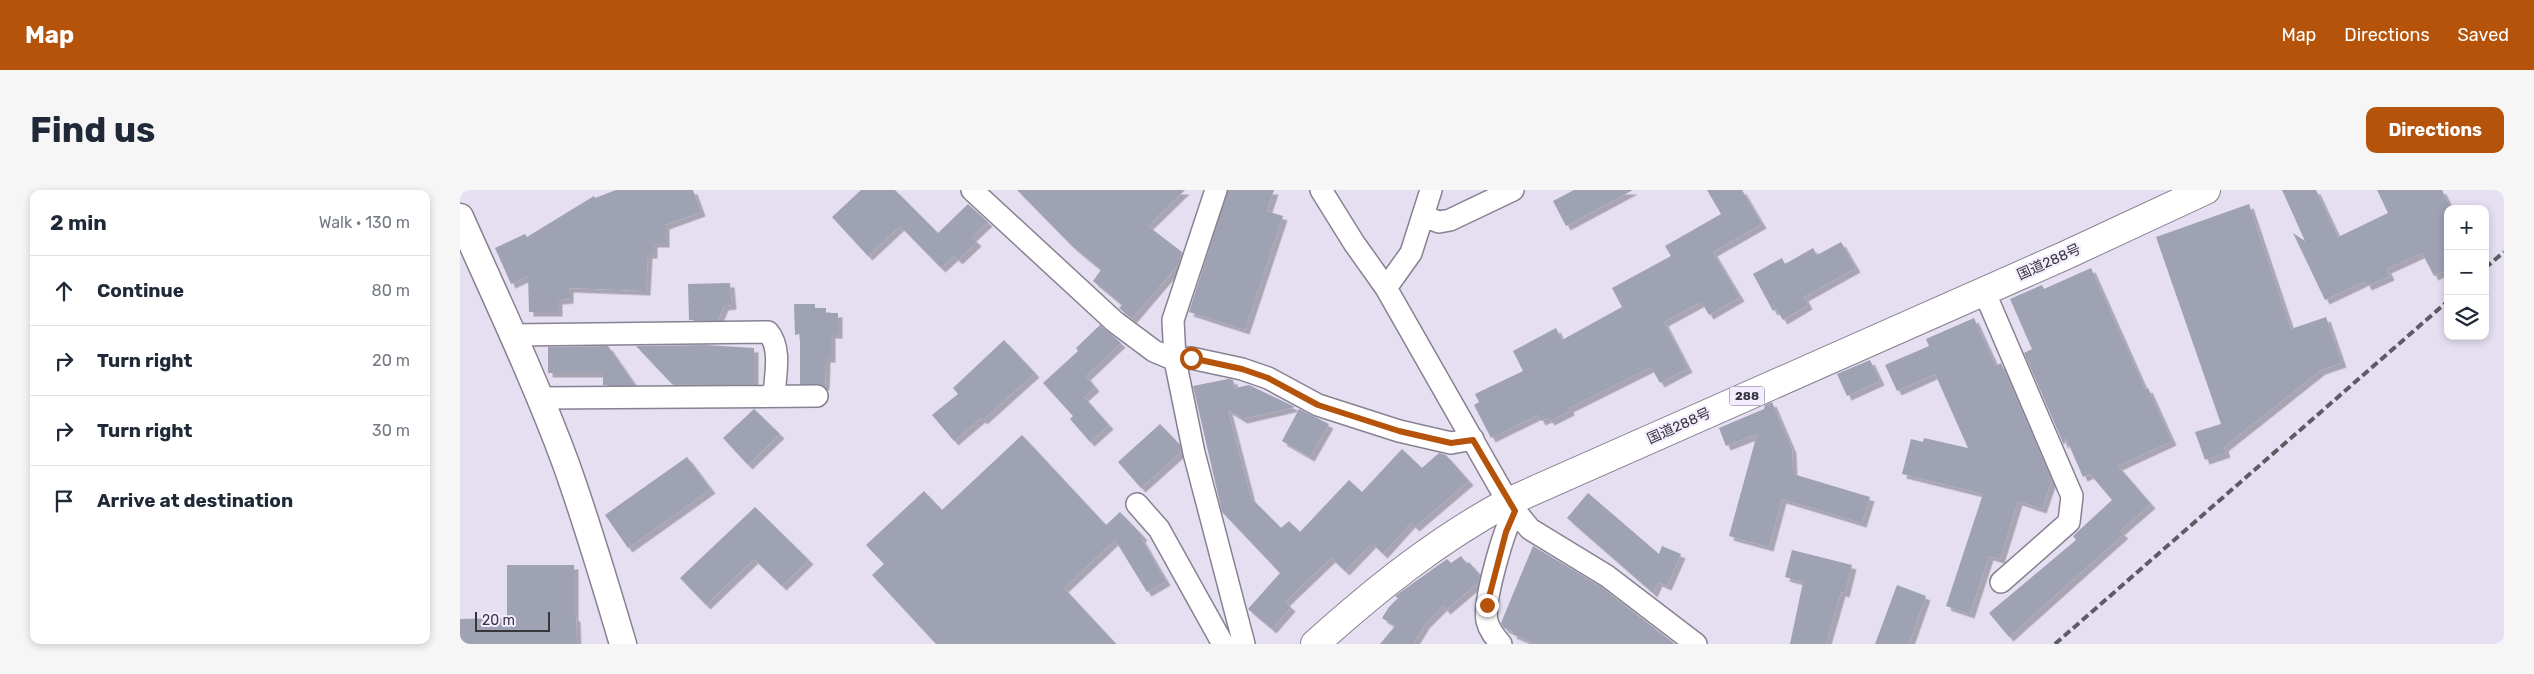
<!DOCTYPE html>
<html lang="en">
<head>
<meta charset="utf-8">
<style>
  body { margin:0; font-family:Rubik,"Noto Sans JP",sans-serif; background:#f6f6f7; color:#1f2937 }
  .controls { position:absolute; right:15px; top:15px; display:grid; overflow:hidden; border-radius:10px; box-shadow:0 2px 8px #0003 }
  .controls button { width:45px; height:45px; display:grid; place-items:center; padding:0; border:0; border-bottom:1px solid #e0e1e3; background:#fff; color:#1f2937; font:25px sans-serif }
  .scale { position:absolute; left:15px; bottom:12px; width:75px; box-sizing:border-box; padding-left:5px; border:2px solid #38363d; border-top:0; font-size:14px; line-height:18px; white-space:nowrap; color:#38363d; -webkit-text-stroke:4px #f3edff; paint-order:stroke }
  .stop { position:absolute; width:15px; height:15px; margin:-11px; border:4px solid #b45309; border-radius:50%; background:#fff }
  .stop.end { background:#b45309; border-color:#fff; box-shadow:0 1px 5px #0008 }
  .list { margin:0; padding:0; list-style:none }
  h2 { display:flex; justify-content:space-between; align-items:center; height:65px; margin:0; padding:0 20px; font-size:21px }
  h2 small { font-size:16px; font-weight:400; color:#747a83 }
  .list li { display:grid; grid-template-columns:32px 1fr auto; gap:15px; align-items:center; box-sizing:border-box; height:70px; padding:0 20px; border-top:1px solid #e0e1e3 }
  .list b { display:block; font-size:19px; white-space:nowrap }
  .list em { font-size:16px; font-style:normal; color:#747a83 }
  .icon { flex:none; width:28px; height:28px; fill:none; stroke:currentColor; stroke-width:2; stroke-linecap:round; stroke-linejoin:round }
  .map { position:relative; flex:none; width:2044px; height:454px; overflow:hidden; border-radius:10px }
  header { display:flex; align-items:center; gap:30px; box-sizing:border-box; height:70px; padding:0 25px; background:#b45309; color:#fff }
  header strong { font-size:24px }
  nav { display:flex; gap:28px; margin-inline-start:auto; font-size:18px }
  .intro { display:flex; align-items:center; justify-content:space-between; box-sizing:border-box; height:120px; padding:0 30px }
  h1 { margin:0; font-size:35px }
  .button { padding:12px 22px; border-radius:10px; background:#b45309; color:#fff; font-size:18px; font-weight:700 }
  main { display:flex; gap:30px; padding:0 30px }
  aside { flex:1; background:#fff; border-radius:10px; box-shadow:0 2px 8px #0003 }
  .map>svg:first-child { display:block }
  .building { fill:#9ea2b3; filter:url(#shadow) }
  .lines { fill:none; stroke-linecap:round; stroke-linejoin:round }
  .minor-casing { stroke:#878191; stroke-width:24 }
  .tertiary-casing { stroke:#878191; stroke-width:29 }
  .trunk-casing { stroke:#878191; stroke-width:30 }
  .minor { stroke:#fff; stroke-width:21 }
  .tertiary { stroke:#fff; stroke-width:26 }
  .trunk { stroke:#fff; stroke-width:28 }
  .rail { stroke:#5e5b64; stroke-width:4; stroke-dasharray:8 4; stroke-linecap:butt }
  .route { stroke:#b45309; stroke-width:6 }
  .labels { text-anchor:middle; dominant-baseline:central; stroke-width:4.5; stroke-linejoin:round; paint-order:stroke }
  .shield { fill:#f3edff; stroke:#706d77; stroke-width:1 }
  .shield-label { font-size:12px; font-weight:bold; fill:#38363d }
  .street-label { font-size:14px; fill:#38363d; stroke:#f3edff }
</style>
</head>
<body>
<header>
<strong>Map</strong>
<nav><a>Map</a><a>Directions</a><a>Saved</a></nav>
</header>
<div class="intro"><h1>Find us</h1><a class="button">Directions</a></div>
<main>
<aside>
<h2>2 min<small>Walk · 130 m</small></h2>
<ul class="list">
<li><svg class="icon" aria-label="ahead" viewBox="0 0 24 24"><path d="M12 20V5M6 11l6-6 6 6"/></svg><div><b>Continue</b></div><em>80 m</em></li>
<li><svg class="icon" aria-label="right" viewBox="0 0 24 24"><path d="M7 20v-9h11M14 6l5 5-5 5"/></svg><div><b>Turn right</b></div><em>20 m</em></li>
<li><svg class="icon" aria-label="right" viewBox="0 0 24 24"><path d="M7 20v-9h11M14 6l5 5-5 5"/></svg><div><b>Turn right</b></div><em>30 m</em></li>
<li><svg class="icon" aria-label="arrive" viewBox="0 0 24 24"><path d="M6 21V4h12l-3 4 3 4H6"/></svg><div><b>Arrive at destination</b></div></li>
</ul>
</aside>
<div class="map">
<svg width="2044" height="454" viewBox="0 0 2044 454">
  <defs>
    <filter id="shadow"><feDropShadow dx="4.5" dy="4.5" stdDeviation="0" flood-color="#0004"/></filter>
  </defs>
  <rect width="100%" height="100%" fill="#e5dff1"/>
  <path class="building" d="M 156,0 L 233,0 L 241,22 L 205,35 L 205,53 L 193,53 L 193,64 L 188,64 L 186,101 L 109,98 L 109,109 L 98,110 L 98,122 L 69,122 L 68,86 L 51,94 L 35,58 L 65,44 L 67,47 L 134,6 L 135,8 Z
    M 401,0 L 435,0 L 478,43 L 508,14 L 528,32 L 512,47 L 517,52 L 498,70 L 494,66 L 481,78 L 440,36 L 408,66 L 372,27 Z
    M 557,0 L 725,0 L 688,36 L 722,62 L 718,75 L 672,129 L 659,118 L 662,115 L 633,91 L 641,80 L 613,57 Z
    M 768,0 L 814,0 L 807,21 L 823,26 L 785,140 L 729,122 Z
    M 1114,0 L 1173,0 L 1106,36 L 1093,11 Z
    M 1247,0 L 1282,0 L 1302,34 L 1253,62 L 1280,107 L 1249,125 L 1242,113 L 1239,113 L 1204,132 L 1228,178 L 1200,193 L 1191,177 L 1109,218 L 1110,221 L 1090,231 L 1088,228 L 1081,231 L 1078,225 L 1031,248 L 1014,215 L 1019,212 L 1015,204 L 1063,181 L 1053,161 L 1096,138 L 1102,150 L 1162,117 L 1152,98 L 1211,66 L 1205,56 L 1261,24 Z
    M 1822,0 L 1856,0 L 1878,47 L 1928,23 L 1917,0 L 1982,0 L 1988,12 L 1988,79 L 1974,86 L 1962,63 L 1927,79 L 1930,86 L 1907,96 L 1905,91 L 1865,110 L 1833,43 L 1845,51 Z
    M 1789,14 L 1831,139 L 1866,127 L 1882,173 L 1861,180 L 1764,257 L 1766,263 L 1745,270 L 1735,242 L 1761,234 L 1696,47 Z
    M 1381,52 L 1396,78 L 1344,107 L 1348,115 L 1323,130 L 1316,119 L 1313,121 L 1293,84 L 1322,68 L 1325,74 L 1353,58 L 1357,65 Z
    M 1631,78 L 1685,199 L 1688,198 L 1712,251 L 1658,276 L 1691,314 L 1660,341 L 1664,344 L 1549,447 L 1529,423 L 1616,350 L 1613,346 L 1652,310 L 1630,284 L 1623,287 L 1606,248 L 1604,255 L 1564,163 L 1572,159 L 1550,109 L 1582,95 L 1584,99 Z
    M 270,93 L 272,115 L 264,116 L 258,130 L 229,130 L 228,94 Z
    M 334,114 L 355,114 L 355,118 L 366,118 L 366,123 L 378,123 L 378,144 L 371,144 L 371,168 L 366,168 L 365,196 L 357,194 L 340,194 L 340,144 L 335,145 Z
    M 1514,128 L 1536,176 L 1541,173 L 1592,290 L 1582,319 L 1558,311 L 1540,369 L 1529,366 L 1510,424 L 1486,416 L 1523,304 L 1442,284 L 1451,249 L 1463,252 L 1464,248 L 1508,258 L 1475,184 L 1437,201 L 1425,175 L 1469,156 L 1466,149 Z
    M 640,135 L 661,153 L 626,186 L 635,197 L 624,207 L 649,235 L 630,252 L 610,229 L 613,226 L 583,193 L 618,161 L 616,158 Z
    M 544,150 L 575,183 L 523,230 L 521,228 L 494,251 L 472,225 L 498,204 L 493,198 Z
    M 246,155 L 294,158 L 294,194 L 212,194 L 176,156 Z
    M 148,156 L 175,195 L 143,195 L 143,183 L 88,183 L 88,157 Z
    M 1410,170 L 1420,191 L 1387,206 L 1377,184 Z
    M 768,189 L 773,190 L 775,198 L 789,195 L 835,217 L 783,229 L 768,220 L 791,308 L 821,338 L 829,331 L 840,342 L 889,290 L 902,302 L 942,259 L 962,278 L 979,263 L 986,265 L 1009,291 L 955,337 L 951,333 L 923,364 L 912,353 L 885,381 L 871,368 L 825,412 L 831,417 L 812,439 L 788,419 L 820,383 L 762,322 L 733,196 Z
    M 1312,212 L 1332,259 L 1333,284 L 1410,307 L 1402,333 L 1322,309 L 1309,357 L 1269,346 L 1297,244 L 1266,256 L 1259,238 L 1304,219 L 1305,215 Z
    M 294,219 L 320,244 L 288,275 L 263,248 Z
    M 839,219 L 869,234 L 850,267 L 822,251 Z
    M 700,234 L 720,255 L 721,262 L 681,298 L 658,272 Z
    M 562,245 L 646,335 L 660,322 L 683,346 L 681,348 L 706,391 L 687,402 L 655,350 L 604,398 L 656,454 L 476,454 L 412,385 L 424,374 L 406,355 L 464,301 L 482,320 Z
    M 227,267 L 251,299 L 168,358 L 145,325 Z
    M 1128,303 L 1199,364 L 1202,356 L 1221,364 L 1207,396 L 1198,392 L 1193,403 L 1107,328 Z
    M 295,317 L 349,370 L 322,396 L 294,369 L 246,415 L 220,388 Z
    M 1073,356 L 1140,396 L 1215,454 L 1076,454 L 1052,444 L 1053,442 L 1044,438 L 1041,433 Z
    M 1332,360 L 1392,375 L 1385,403 L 1381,402 L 1366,454 L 1330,454 L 1343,392 L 1325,387 Z
    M 1001,366 L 1007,374 L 1009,372 L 1020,385 L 1018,393 L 986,420 L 983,416 L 965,434 L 953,454 L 920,454 L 935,436 L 922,428 L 929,417 L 938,408 L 935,406 L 987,369 L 991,373 Z
    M 47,375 L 114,375 L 114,427 L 116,427 L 117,454 L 0,454 L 0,429 L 47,428 Z
    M 1437,395 L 1466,406 L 1449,454 L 1415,454 Z"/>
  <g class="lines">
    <g class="minor-casing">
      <path id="minor" d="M 512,0 L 655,132 L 694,161 L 715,170 L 731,168 L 782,179 L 808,188 L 858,215 L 939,241 L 991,253 L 1013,249
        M 756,0 L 713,130 L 715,170 L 734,263 L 784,454
        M 861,0 L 894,53 L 926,98 L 1048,312 L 1070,339 L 1147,386 L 1236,454
        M 963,26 L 979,32 L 990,30 L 1053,0
        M 926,98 L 951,63 L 971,0
        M 1524,101 L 1612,306 L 1609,332 L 1541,392
        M 52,145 L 308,142 C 322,158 315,186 314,206
        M 80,208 L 357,206
        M 677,314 L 699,339 L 763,454
        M 1041,454 C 1035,447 1029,440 1027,431 C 1023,411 1044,338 1055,321"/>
    </g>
    <g class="tertiary-casing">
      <path id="tertiary" d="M 0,27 C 36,108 75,190 106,274 C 127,333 145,393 163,454"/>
    </g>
    <g class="trunk-casing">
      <path id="trunk" d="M 855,454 C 915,400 977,350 1048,312 L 1604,66 L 1746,0"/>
    </g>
    <use href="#minor" class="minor"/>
    <use href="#tertiary" class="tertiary"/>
    <use href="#trunk" class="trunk"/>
    <path class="rail" d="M 2025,78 L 2044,62
      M 1595,454 L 1988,111"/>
  </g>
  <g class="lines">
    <path class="route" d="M 731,168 L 782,179 L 808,188 L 858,215 L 939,241 L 991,253 L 1013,250 L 1055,321 L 1046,342 L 1027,415"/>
  </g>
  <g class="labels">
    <rect class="shield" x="1269.5" y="196.5" width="35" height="19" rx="4"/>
    <g class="shield-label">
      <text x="1287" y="206">288</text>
    </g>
    <g class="street-label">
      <text transform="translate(1589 72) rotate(-24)">国道288号</text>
      <text transform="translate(1219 236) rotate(-24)">国道288号</text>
    </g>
  </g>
</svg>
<div class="controls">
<button>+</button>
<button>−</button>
<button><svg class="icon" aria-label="layers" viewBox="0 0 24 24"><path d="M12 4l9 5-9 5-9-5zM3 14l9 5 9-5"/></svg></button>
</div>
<div class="scale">20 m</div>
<div class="stop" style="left:731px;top:168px"></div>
<div class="stop end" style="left:1027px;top:415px"></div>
</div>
</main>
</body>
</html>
